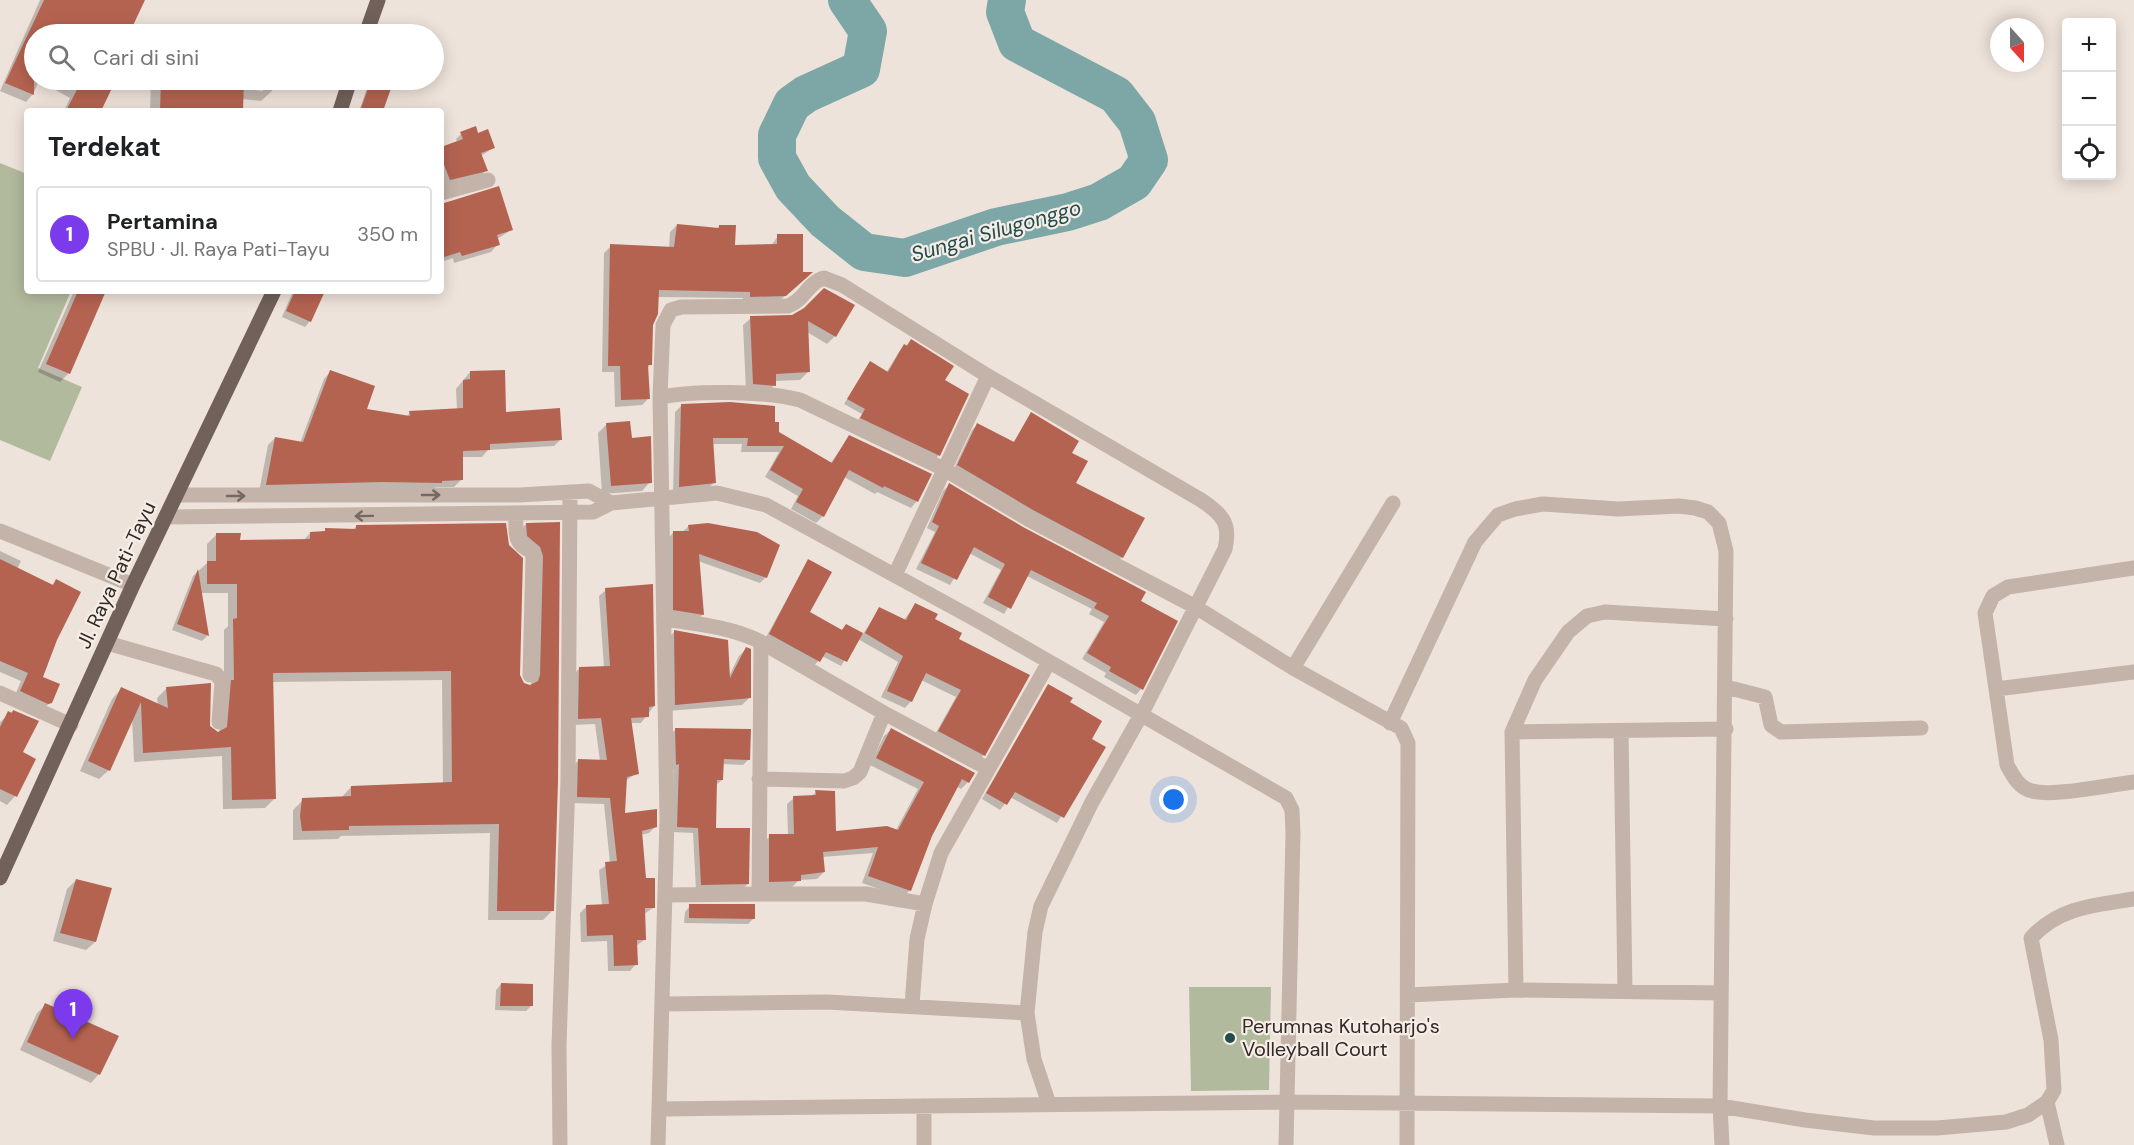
<!DOCTYPE html>
<html lang="id">
<head>
<meta charset="utf-8">
<style>
  body { margin:0; font-family:"DM Sans",sans-serif; background:#f6f6f6; color:#202124 }
  .controls { position:absolute; right:18px; top:18px; display:grid; overflow:hidden; border-radius:6px; box-shadow:0 3px 15px #0003 }
  .controls button { width:54px; height:54px; display:grid; place-items:center; padding:0; border:0; border-bottom:2px solid #e0e0e0; background:#fff; color:#202124; font:30px sans-serif }
  .compass { position:absolute; left:1990px; top:18px; width:54px; height:54px; border-radius:50%; background:#fff; box-shadow:0 3px 15px #0003; rotate:159deg }
  .you { position:absolute; left:1174px; top:800px; width:21px; height:21px; margin:-15px; border:4px solid #fff; border-radius:50%; background:#1a73e8; box-shadow:0 0 0 9px #1a73e833 }
  .badge { display:grid; place-items:center; width:39px; height:39px; border-radius:50%; background:#7c3aed; color:#fff; font-size:20px; font-weight:700 }
  .pin { position:absolute; translate:-50% -50px; filter:drop-shadow(0 2px 3px #0008) }
  .pin::after { content:''; position:absolute; top:32px; width:21px; height:18px; background:inherit; clip-path:polygon(0 0,100% 0,50% 100%) }
  .list { margin:0; padding:0; list-style:none }
  h2 { display:flex; justify-content:space-between; align-items:center; height:78px; margin:0; padding:0 24px; font-size:26px }
  h2 small { font-size:20px; font-weight:400; color:#757577 }
  .list li { display:grid; grid-template-columns:39px 1fr auto; gap:18px; align-items:center; box-sizing:border-box; height:96px; margin:0 12px 12px; padding:0 12px; border:2px solid #e0e0e0; border-radius:6px }
  .list b { display:block; font-size:22px; white-space:nowrap }
  .list p { margin:0; font-size:20px; white-space:nowrap; color:#757577 }
  .list em { font-size:20px; font-style:normal; color:#757577 }
  .icon { flex:none; width:33px; height:33px; fill:none; stroke:currentColor; stroke-width:2; stroke-linecap:round; stroke-linejoin:round }
  .map { position:relative; flex:none; width:2134px; height:1145px; overflow:hidden }
  .search { position:absolute; background:#fff; box-shadow:0 3px 15px #0003; left:24px; top:24px; width:420px; height:66px; display:flex; align-items:center; gap:15px; box-sizing:border-box; padding:0 21px; border-radius:33px; color:#757577; font-size:22px }
  .panel { position:absolute; background:#fff; box-shadow:0 3px 15px #0003; left:24px; top:108px; width:420px; height:186px; border-radius:6px }
  .map>svg:first-child { display:block }
  .green { fill:#b2ba9d }
  .shadow { fill:#0003; fill-rule:evenodd }
  .lines { fill:none; stroke-linecap:round; stroke-linejoin:round }
  .river { stroke:#7da7a6; stroke-width:38 }
  .building { fill:#b56351 }
  .street { stroke:#c4b3a8; stroke-width:15 }
  .primary { stroke:#72615a; stroke-width:15 }
  .oneway { stroke:#746861 }
  .poi-dot { fill:#234d4d; stroke:#f6eee6; stroke-width:2 }
  .labels { text-anchor:middle; dominant-baseline:central; stroke-width:4.5; stroke-linejoin:round; paint-order:stroke }
  .street-label { font-size:20px; fill:#322a27; stroke:#f6eee6 }
  .poi-label { font-size:20px; fill:#322a27; stroke:#f6eee6; text-anchor:start }
  .water-label { font-size:21px; font-style:italic; fill:#234d4d; stroke:#f6eee6 }
</style>
</head>
<body>
<div class="map">
<svg width="2134" height="1145" viewBox="0 0 2134 1145">
  <rect width="100%" height="100%" fill="#eee3da"/>
  <path class="green" d="M 0,163 L 27,174 L 27,291 L 71,291 L 38,368 L 82,387 L 50,461 L 0,440 Z
    M 1189,987 L 1271,987 L 1269,1090 L 1191,1091 Z"/>
  <path class="shadow" d="M 40,0 L 143,0 L 127,34 L 34,34 L 34,80 L 107,80 L 99,111 L 64,111 L 70,98 L 39,81 L 33,94 L 26,102 L 0,91 Z
    M 151,80 L 272,80 L 272,91 L 261,101 L 242,99 L 241,111 L 150,111 ZM 236,85 L 263,88 L 263,91 L 236,88 Z
    M 370,80 L 398,80 L 394,84 L 391,83 L 381,111 L 359,111 Z
    M 461,134 L 477,135 L 493,148 L 481,156 L 486,170 L 481,176 L 444,185 L 441,177 L 441,148 L 457,142 L 456,139 Z
    M 441,206 L 511,230 L 497,239 L 498,244 L 491,252 L 454,263 L 453,258 L 441,262 Z
    M 677,225 L 717,229 L 719,226 L 733,247 L 771,246 L 778,236 L 804,279 L 777,303 L 743,303 L 743,298 L 657,297 L 652,324 L 650,365 L 647,368 L 649,398 L 642,405 L 615,407 L 614,372 L 602,372 L 604,253 L 611,246 L 669,249 L 670,232 Z
    M 74,291 L 103,291 L 69,373 L 60,382 L 38,372 Z
    M 293,291 L 323,291 L 310,321 L 305,327 L 282,317 Z
    M 805,309 L 835,336 L 827,344 L 807,332 L 808,372 L 800,380 L 775,381 L 774,385 L 767,393 L 746,391 L 743,325 L 751,318 L 792,316 Z
    M 911,341 L 943,381 L 939,455 L 934,460 L 856,423 L 862,414 L 844,404 L 870,363 L 886,373 L 900,350 Z
    M 331,371 L 365,410 L 406,417 L 410,413 L 457,410 L 456,389 L 470,372 L 505,414 L 561,439 L 554,446 L 488,450 L 482,457 L 461,457 L 461,480 L 454,487 L 436,487 L 433,490 L 259,492 L 268,445 L 275,438 L 300,443 L 324,379 Z
    M 682,405 L 773,424 L 777,433 L 830,464 L 850,436 L 917,501 L 911,508 L 877,492 L 875,494 L 844,477 L 823,516 L 816,523 L 791,509 L 798,496 L 765,477 L 779,452 L 741,452 L 742,444 L 712,444 L 714,483 L 707,489 L 673,493 L 675,412 Z
    M 1031,414 L 1070,453 L 1074,484 L 1122,557 L 1117,562 L 953,471 L 972,430 L 977,425 L 1013,443 Z
    M 607,424 L 630,439 L 650,482 L 642,491 L 602,494 L 598,433 Z
    M 949,485 L 1176,622 L 1141,689 L 1136,695 L 1104,677 L 1106,673 L 1082,659 L 1104,622 L 1089,614 L 1092,609 L 1027,576 L 1004,614 L 983,603 L 1001,570 L 969,553 L 950,585 L 916,569 L 935,532 L 927,528 L 943,491 Z
    M 526,524 L 559,524 L 552,911 L 543,920 L 488,920 L 490,833 L 341,836 L 338,839 L 293,840 L 293,810 L 303,800 L 341,798 L 351,787 L 443,784 L 442,680 L 272,682 L 275,798 L 265,808 L 223,809 L 222,756 L 134,762 L 132,718 L 109,770 L 99,779 L 80,771 L 112,699 L 121,689 L 158,705 L 157,698 L 167,688 L 219,734 L 224,689 L 224,630 L 228,626 L 228,593 L 201,593 L 207,636 L 202,641 L 172,630 L 193,576 L 207,563 L 207,544 L 217,534 L 239,542 L 303,541 L 310,533 L 323,533 L 326,530 L 352,530 L 357,526 L 519,675 L 523,684 L 531,686 L 534,567 L 517,534 Z
    M 689,526 L 766,577 L 760,583 L 698,561 L 703,614 L 697,620 L 668,615 L 668,538 L 673,533 L 682,532 Z
    M 0,551 L 21,561 L 17,569 L 51,586 L 56,581 L 55,639 L 41,678 L 51,702 L 42,710 L 13,700 L 21,681 L 0,672 Z
    M 808,561 L 808,613 L 841,631 L 846,626 L 863,634 L 879,609 L 903,621 L 915,605 L 957,639 L 984,755 L 977,761 L 933,738 L 956,697 L 921,680 L 911,701 L 905,708 L 881,697 L 898,662 L 858,639 L 841,666 L 822,656 L 814,666 L 765,639 Z
    M 606,590 L 654,706 L 641,723 L 630,723 L 637,773 L 625,781 L 624,814 L 656,826 L 649,833 L 640,835 L 644,879 L 653,908 L 644,914 L 644,940 L 636,946 L 636,964 L 630,971 L 608,971 L 607,941 L 581,942 L 580,913 L 587,906 L 602,906 L 599,870 L 610,863 L 604,804 L 571,803 L 572,767 L 579,760 L 600,761 L 595,724 L 572,725 L 573,675 L 579,669 L 604,668 L 599,596 Z
    M 674,632 L 729,676 L 739,656 L 746,649 L 749,698 L 742,705 L 668,711 L 667,639 Z
    M 1048,686 L 1068,703 L 1090,740 L 1104,747 L 1057,823 L 1010,797 L 1000,810 L 982,799 Z
    M 13,711 L 15,796 L 7,805 L 0,801 L 0,722 Z
    M 676,729 L 749,759 L 743,765 L 723,764 L 722,780 L 716,785 L 714,829 L 748,884 L 742,889 L 696,890 L 693,833 L 672,832 L 674,769 L 671,769 L 670,735 Z
    M 891,730 L 968,782 L 961,789 L 956,786 L 930,835 L 910,890 L 903,897 L 862,883 L 873,853 L 822,857 L 824,872 L 817,879 L 799,880 L 792,887 L 763,888 L 763,843 L 770,836 L 788,835 L 787,804 L 794,798 L 811,797 L 816,792 L 835,832 L 896,830 L 918,789 L 870,765 L 884,736 Z
    M 76,880 L 95,942 L 86,950 L 53,941 L 67,889 Z
    M 690,906 L 754,918 L 748,924 L 684,923 L 685,912 Z
    M 501,984 L 531,1006 L 526,1011 L 495,1010 L 496,990 Z
    M 46,1005 L 99,1074 L 91,1083 L 20,1050 L 37,1013 Z"/>
  <g class="lines">
    <path class="river" d="M 847,0 L 868,31 L 861,69 L 806,94 L 792,104 L 777,135 L 777,158 L 793,187 L 825,221 L 864,252 L 905,258 L 996,227 L 1068,212 L 1099,202 L 1134,182 L 1149,160 L 1137,122 L 1116,95 L 1017,43 L 1005,12 L 1007,0"/>
  </g>
  <path class="building" d="M 44,0 L 145,0 L 129,34 L 90,34 L 66,24 L 61,34 L 34,34 L 34,95 L 5,83 Z
    M 82,80 L 100,80 L 113,86 L 101,111 L 66,111 Z
    M 161,80 L 244,80 L 243,111 L 160,111 Z
    M 371,80 L 394,80 L 383,111 L 360,111 Z
    M 476,126 L 478,133 L 488,129 L 495,148 L 481,153 L 488,171 L 450,180 L 441,157 L 441,147 L 463,139 L 460,132 Z
    M 499,186 L 513,230 L 497,235 L 500,245 L 462,256 L 460,252 L 441,258 L 441,204 Z
    M 677,224 L 719,228 L 719,225 L 736,225 L 735,245 L 777,244 L 777,234 L 803,234 L 803,272 L 813,272 L 786,296 L 750,297 L 750,292 L 659,290 L 658,314 L 653,325 L 652,365 L 648,365 L 650,399 L 621,400 L 620,366 L 608,366 L 610,244 L 674,247 Z
    M 824,288 L 855,305 L 836,337 L 808,321 L 810,372 L 776,374 L 776,386 L 753,384 L 750,316 L 792,315 L 804,308 Z
    M 78,291 L 106,291 L 70,374 L 46,364 Z
    M 295,291 L 325,291 L 311,322 L 286,311 Z
    M 911,339 L 954,366 L 945,380 L 969,394 L 940,456 L 860,418 L 865,409 L 847,399 L 870,361 L 888,372 L 904,344 L 907,346 Z
    M 330,370 L 375,386 L 367,409 L 410,416 L 409,411 L 463,408 L 463,380 L 470,379 L 470,371 L 505,370 L 506,412 L 560,408 L 562,440 L 490,444 L 490,450 L 463,451 L 463,480 L 442,481 L 442,483 L 382,482 L 266,485 L 275,437 L 303,442 Z
    M 730,402 L 775,406 L 775,422 L 779,422 L 779,432 L 832,463 L 849,435 L 932,474 L 918,502 L 884,486 L 883,488 L 849,470 L 824,517 L 796,502 L 803,489 L 770,470 L 784,446 L 747,446 L 748,438 L 713,438 L 716,483 L 679,487 L 681,404 Z
    M 1031,412 L 1079,441 L 1072,453 L 1088,461 L 1076,483 L 1145,518 L 1123,558 L 1033,510 L 957,465 L 977,423 L 1014,442 Z
    M 630,421 L 632,438 L 651,436 L 652,483 L 611,486 L 606,423 Z
    M 949,483 L 1023,527 L 1146,592 L 1141,601 L 1178,621 L 1143,690 L 1109,671 L 1111,667 L 1087,653 L 1109,616 L 1094,608 L 1097,603 L 1031,570 L 1011,609 L 988,597 L 1005,564 L 974,547 L 957,580 L 921,563 L 939,526 L 932,522 Z
    M 560,522 L 558,781 L 554,911 L 497,911 L 499,824 L 349,826 L 349,830 L 302,831 L 300,816 L 302,798 L 351,796 L 351,786 L 452,782 L 451,671 L 273,673 L 276,799 L 232,800 L 231,747 L 143,753 L 141,702 L 110,771 L 88,761 L 121,687 L 168,708 L 166,687 L 211,683 L 210,726 L 218,732 L 227,727 L 231,680 L 234,680 L 233,619 L 237,618 L 237,584 L 207,584 L 207,561 L 216,561 L 216,533 L 241,533 L 240,540 L 310,539 L 310,532 L 325,531 L 325,528 L 356,529 L 356,525 L 506,523 L 509,545 L 523,558 L 520,675 L 524,683 L 530,685 L 538,681 L 540,675 L 543,556 L 540,547 L 527,536 L 526,523 Z
    M 708,523 L 757,532 L 780,545 L 767,578 L 699,554 L 704,615 L 673,610 L 673,531 L 689,531 L 688,525 Z
    M 0,559 L 53,585 L 56,579 L 81,592 L 57,640 L 43,677 L 60,684 L 52,703 L 48,704 L 20,691 L 28,673 L 0,661 Z
    M 808,559 L 832,572 L 810,612 L 842,630 L 846,624 L 863,633 L 847,662 L 826,652 L 820,662 L 769,634 Z
    M 198,569 L 209,636 L 177,624 Z
    M 653,584 L 655,706 L 649,707 L 649,717 L 631,718 L 639,774 L 627,777 L 625,813 L 657,809 L 657,827 L 642,831 L 646,878 L 655,878 L 655,908 L 645,908 L 646,940 L 637,940 L 638,965 L 614,966 L 613,935 L 587,936 L 586,905 L 609,904 L 605,862 L 617,861 L 610,798 L 577,797 L 578,759 L 607,760 L 601,718 L 578,719 L 579,667 L 610,666 L 605,588 Z
    M 915,603 L 938,614 L 935,619 L 962,633 L 959,639 L 1030,675 L 985,756 L 938,731 L 961,690 L 926,673 L 912,702 L 887,691 L 903,656 L 865,633 L 879,607 L 906,620 Z
    M 674,630 L 728,640 L 730,678 L 746,647 L 751,649 L 751,698 L 675,705 Z
    M 1048,684 L 1073,698 L 1070,702 L 1102,721 L 1092,739 L 1106,747 L 1064,818 L 1015,792 L 1007,805 L 986,793 Z
    M 13,710 L 39,721 L 23,752 L 36,759 L 17,797 L 0,789 L 0,727 L 8,711 L 12,713 Z
    M 675,728 L 751,729 L 750,760 L 724,759 L 723,780 L 717,780 L 716,828 L 750,828 L 749,884 L 701,885 L 698,828 L 677,827 L 679,764 L 676,765 Z
    M 891,728 L 975,773 L 969,783 L 962,779 L 932,836 L 911,891 L 868,876 L 878,847 L 823,852 L 825,872 L 801,875 L 801,881 L 769,882 L 769,834 L 794,834 L 793,796 L 816,795 L 815,790 L 835,791 L 836,831 L 887,826 L 898,830 L 924,782 L 876,758 Z
    M 76,879 L 112,888 L 96,942 L 60,933 Z
    M 689,904 L 755,904 L 755,919 L 689,918 Z
    M 501,983 L 533,984 L 533,1006 L 500,1006 Z
    M 45,1003 L 119,1036 L 100,1075 L 27,1042 Z"/>
  <g class="lines">
    <path class="street" d="M 441,193 L 488,180
      M 660,397 C 697,390 764,391 800,400 L 944,469 L 1028,519 L 1194,606 L 1293,668 L 1401,728 L 1408,743 L 1407,1145
      M 177,495 L 519,495 L 589,491 L 611,503
      M 516,514 C 516,532 513,544 531,551 L 533,556 L 530,675
      M 166,517 L 593,512 L 611,503 L 717,493 L 766,505 L 980,622 L 1286,798 L 1292,810 L 1293,833 L 1286,1145
      M 0,531 L 133,585
      M 2134,568 L 2008,587 L 1993,596 L 1985,613 L 2007,765 C 2013,776 2019,788 2032,791 C 2054,797 2109,785 2134,782
      M 895,575 L 988,376
      M 665,619 C 698,624 731,627 761,642 L 759,894 L 866,894 L 925,904
      M 761,642 L 884,713 L 987,768
      M 107,643 L 216,674 L 222,681 L 219,722
      M 1293,668 L 1393,503
      M 1726,687 L 1765,697 L 1771,725 L 1781,732 L 1921,728
      M 1996,689 L 2134,672
      M 0,693 L 71,725
      M 1390,723 L 1475,542 L 1498,515 L 1515,509 L 1543,504 L 1618,509 L 1679,506 L 1695,508 L 1708,512 L 1719,523 L 1726,551 L 1720,1106 L 1722,1145
      M 1621,731 L 1625,991
      M 1512,732 L 1726,729
      M 759,779 L 844,781 L 853,778 L 860,772 L 884,713
      M 665,895 L 759,894
      M 1516,990 L 1512,732 L 1535,680 L 1568,632 L 1587,616 L 1605,612 L 1726,619
      M 1408,995 L 1516,990 L 1721,993
      M 663,1004 L 827,1002 L 1027,1013
      M 912,1005 L 917,939 L 925,904 L 941,853 L 1049,662
      M 2047,1102 L 2057,1145
      M 661,1109 L 1286,1102 L 1720,1106 L 1805,1120 L 1874,1128 L 1937,1128 L 2006,1122 L 2028,1115 L 2047,1102 L 2054,1090 L 2051,1040 L 2031,938 C 2059,907 2095,905 2134,899
      M 560,1145 L 559,1045 L 568,781 L 570,492
      M 658,1145 L 667,819 L 660,397 L 663,325 L 671,310 L 681,307 L 788,306 C 804,301 808,282 824,278 L 842,285 L 988,376 L 1201,500 C 1222,514 1231,523 1225,549 L 1141,715 L 1092,802 L 1041,906 L 1035,932 L 1027,1013 L 1034,1059 L 1049,1104
      M 924,1145 L 924,1106"/>
    <path class="primary" d="M 366,34 L 378,0
      M 340,111 L 350,80
      M 0,878 L 133,585 L 274,291"/>
  </g>
  <defs><path id="oneway-shaft" d="M-6 0H5M1.5-3L5.5 0L1.5 3" fill="none" stroke-width="1.6" stroke-linecap="round" stroke-linejoin="round" transform="scale(1.5)"/></defs>
  <g class="oneway">
    <use href="#oneway-shaft" transform="translate(431 495)"/>
    <use href="#oneway-shaft" transform="translate(236 496)"/>
    <use href="#oneway-shaft" transform="translate(364 516) rotate(179)"/>
  </g>
  <circle class="poi-dot" cx="1230" cy="1038" r="6"/>
  <g class="labels">
    <g class="street-label">
      <text transform="translate(116 575) rotate(-65)">Jl. Raya Pati-Tayu</text>
    </g>
    <g class="poi-label">
      <text x="1242" y="1026">Perumnas Kutoharjo's<tspan x="1242" dy="23">Volleyball Court</tspan></text>
    </g>
    <g class="water-label">
      <text transform="translate(996 231) rotate(-16)">Sungai Silugonggo</text>
    </g>
  </g>
</svg>
<div class="controls">
<button>+</button>
<button>−</button>
<button><svg class="icon" aria-label="locate" viewBox="0 0 24 24"><circle cx="12" cy="12" r="6"/><path d="M12 2v4M12 18v4M2 12h4M18 12h4"/></svg></button>
</div>
<svg class="compass" viewBox="-18 -18 36 36"><path d="M0-13l5 13h-10z" fill="#e53935"/><path d="M0 13l5-13h-10z" fill="#757577"/></svg>
<div class="you"></div>
<div class="pin badge" style="left:73px;top:1039px">1</div>
<div class="search"><svg class="icon" aria-label="search" viewBox="0 0 24 24"><circle cx="10" cy="10" r="6"/><path d="M15 15l6 6"/></svg>Cari di sini</div>
<section class="panel">
<h2>Terdekat<small></small></h2>
<ul class="list">
<li><span class="badge">1</span><div><b>Pertamina</b><p>SPBU · Jl. Raya Pati-Tayu</p></div><em>350 m</em></li>
</ul>
</section>
</div>
</body>
</html>
